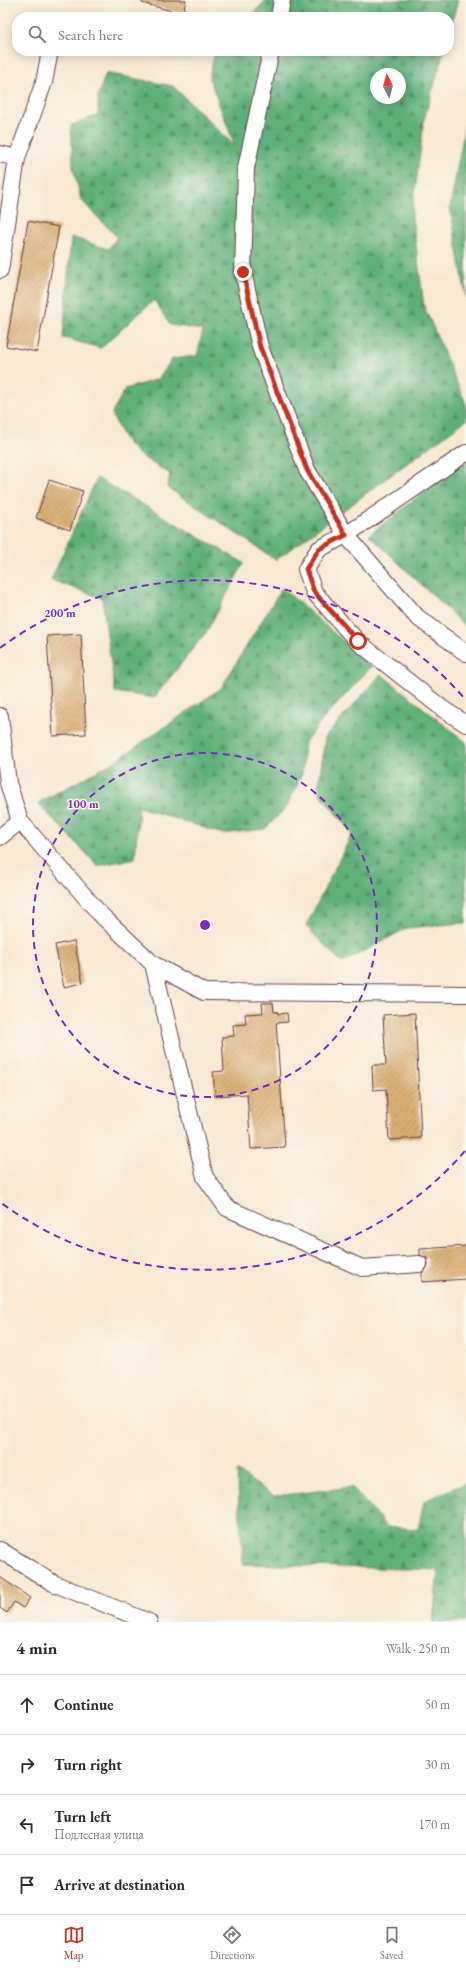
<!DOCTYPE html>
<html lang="en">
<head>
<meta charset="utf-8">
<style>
  body { margin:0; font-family:"EB Garamond",serif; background:#f2f2f3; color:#2b2b33 }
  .compass { position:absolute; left:370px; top:68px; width:36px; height:36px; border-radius:50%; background:#fff; box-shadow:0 2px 10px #0003; rotate:354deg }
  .stop { position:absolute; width:12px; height:12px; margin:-9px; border:3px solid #c8321e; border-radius:50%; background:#fff }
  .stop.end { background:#c8321e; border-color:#fff; box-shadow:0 1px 4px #0008 }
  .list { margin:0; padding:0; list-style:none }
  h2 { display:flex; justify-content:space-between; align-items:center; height:52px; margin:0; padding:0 16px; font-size:17px }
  h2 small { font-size:13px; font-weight:400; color:#7c7c81 }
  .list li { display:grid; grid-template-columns:26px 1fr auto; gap:12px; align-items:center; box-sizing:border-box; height:60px; padding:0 16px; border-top:1px solid #e1e1e2 }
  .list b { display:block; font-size:15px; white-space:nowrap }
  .list p { margin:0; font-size:13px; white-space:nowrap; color:#7c7c81 }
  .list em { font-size:13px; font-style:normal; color:#7c7c81 }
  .icon { flex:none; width:22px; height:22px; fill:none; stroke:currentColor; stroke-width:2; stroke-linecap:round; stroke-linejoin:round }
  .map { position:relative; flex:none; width:466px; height:1622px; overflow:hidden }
  .search { position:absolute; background:#fff; box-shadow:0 2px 10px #0003; left:12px; right:12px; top:12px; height:44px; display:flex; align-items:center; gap:10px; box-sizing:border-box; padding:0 14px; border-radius:16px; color:#7c7c81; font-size:15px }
  .sheet { height:292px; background:#fff }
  nav { display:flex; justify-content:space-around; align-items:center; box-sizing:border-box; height:56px; border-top:1px solid #e1e1e2; background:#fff; font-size:11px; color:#7c7c81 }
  nav a { display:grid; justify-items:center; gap:2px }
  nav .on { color:#c8321e }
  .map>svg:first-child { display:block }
  .forest { fill:url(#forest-firs); stroke:#556853; fill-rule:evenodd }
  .building { fill:url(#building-hatch) }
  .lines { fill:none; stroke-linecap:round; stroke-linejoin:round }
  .minor-casing { stroke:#643d44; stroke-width:18 }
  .minor { stroke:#fff; stroke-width:16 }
  .route { stroke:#c8321e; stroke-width:5 }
  .ring { fill:none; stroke:#7b2cbf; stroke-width:2; stroke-dasharray:7 5 }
  .centre { fill:#7b2cbf; stroke:#fbf7ec; stroke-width:2 }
  .ring-label { font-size:12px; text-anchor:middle; font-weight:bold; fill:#7b2cbf; stroke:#fbf7ec; stroke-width:3; stroke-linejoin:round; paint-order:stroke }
</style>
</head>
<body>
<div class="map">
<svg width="466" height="1622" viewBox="0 0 466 1622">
  <defs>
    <pattern id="forest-firs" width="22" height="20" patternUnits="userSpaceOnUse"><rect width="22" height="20" fill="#60b07b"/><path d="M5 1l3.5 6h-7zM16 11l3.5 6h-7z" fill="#518f65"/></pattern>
    <pattern id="building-hatch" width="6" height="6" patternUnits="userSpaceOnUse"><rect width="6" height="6" fill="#dbb077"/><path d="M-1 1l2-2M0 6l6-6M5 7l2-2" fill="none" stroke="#b48f62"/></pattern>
  </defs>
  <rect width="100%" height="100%" fill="#fbf7ec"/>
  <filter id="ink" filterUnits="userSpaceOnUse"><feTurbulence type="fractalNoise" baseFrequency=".025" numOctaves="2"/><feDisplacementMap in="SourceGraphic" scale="8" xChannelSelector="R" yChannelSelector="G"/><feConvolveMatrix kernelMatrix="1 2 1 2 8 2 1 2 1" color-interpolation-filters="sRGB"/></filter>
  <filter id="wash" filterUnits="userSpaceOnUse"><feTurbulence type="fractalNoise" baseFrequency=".012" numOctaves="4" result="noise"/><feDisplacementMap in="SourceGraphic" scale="16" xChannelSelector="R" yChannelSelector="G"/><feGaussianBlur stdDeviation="0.9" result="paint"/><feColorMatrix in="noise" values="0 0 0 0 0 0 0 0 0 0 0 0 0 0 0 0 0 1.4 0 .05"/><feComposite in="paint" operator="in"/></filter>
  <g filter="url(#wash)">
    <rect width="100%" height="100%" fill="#f7e8d3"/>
    <path class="forest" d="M 266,0 L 458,0 L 449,31 L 449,17 L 249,17 Z
      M 217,51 L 444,51 L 424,120 L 412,216 L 424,306 L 466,404 L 466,420 L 276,560 L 167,487 L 170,474 C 137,454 126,450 112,413 L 125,389 L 158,379 L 172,359 L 197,356 L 203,330 L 170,325 L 154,300 L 101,348 L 63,338 L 71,237 L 108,249 L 117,237 L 81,200 L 73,167 L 71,125 L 98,115 L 98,96 L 106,73 L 173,86 L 235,146 L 209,78 L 214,54 ZM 376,74 L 400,74 L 400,98 L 376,98 Z
      M 466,120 L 466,297 L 450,207 Z
      M 466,459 L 466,627 L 369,535 Z
      M 97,478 L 244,563 L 207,631 L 154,698 L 115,692 L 102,598 L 51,580 Z
      M 282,588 L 372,666 L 324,718 L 305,742 L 302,774 L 287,807 L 265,829 L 223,834 L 139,807 L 135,858 L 98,866 L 38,803 L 114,762 L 221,688 Z
      M 381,674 L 466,742 L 466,924 L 462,923 L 407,928 L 342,963 L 306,926 L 352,834 L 318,791 L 325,737 Z
      M 237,1471 L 274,1496 L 352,1487 L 387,1527 L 418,1529 L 424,1501 L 466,1483 L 466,1622 L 433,1622 L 438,1570 L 243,1564 Z"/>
    <g id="blocks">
      <path class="building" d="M 142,0 L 186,0 L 183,14 L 142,3 Z
        M 28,221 L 59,227 L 37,352 L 6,346 Z
        M 49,480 L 83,491 L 70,530 L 36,518 Z
        M 81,634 L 86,734 L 53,736 L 47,636 Z
        M 74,941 L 83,983 L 64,987 L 55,945 Z
        M 262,1003 L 273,1003 L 274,1012 L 278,1012 L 278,1014 L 287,1013 L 288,1022 L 276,1023 L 285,1147 L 251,1149 L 247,1094 L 215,1096 L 213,1072 L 224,1071 L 222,1037 L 234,1036 L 233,1025 L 246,1024 L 245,1014 L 263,1013 Z
        M 415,1013 L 421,1138 L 389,1140 L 386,1089 L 373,1090 L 372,1065 L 386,1065 L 383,1015 Z
        M 466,1246 L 466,1279 L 422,1282 L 422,1273 L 427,1268 L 428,1264 L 427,1258 L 420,1255 L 420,1249 Z
        M 0,1577 L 30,1598 L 23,1608 L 14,1602 L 7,1613 L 0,1608 Z"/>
    </g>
  </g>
  <g filter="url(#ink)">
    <use href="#blocks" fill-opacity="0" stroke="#643d44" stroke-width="1"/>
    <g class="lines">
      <g class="minor-casing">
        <path id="minor" d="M 279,17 L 282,0
          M 271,51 L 246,168 L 243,272 L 260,347 L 307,470 L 346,535 L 417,617 L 466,653
          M 0,154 L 17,158
          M 0,270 L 17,158 L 44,82 L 50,51
          M 466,453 L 346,535 L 319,549 L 306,569 L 314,592 L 357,641 L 443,709 L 466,724
          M 0,716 L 8,783 L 20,821 L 100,914 L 153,964 L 204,992 L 466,994
          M 0,837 L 20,821
          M 153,964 L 205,1177 L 227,1208 L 362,1268 L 419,1264
          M 0,1550 L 53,1583 L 149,1622"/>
      </g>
      <use href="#minor" class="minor"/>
    </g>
  </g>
  <g class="lines" filter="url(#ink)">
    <path class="route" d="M 243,272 L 260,347 L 307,470 L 346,535 L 319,549 L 306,569 L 314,592 L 358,641"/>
  </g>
  <g class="ring">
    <circle cx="205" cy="925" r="172"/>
    <path d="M465 1151A344 344 0 0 1 0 1202M0 648A344 344 0 0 1 465 699"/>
  </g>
  <circle cx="205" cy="925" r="6" class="centre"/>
  <g class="ring-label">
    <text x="60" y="617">200 m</text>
    <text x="83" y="808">100 m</text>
  </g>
</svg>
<svg class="compass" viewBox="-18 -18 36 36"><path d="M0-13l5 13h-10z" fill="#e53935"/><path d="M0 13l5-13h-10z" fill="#7c7c81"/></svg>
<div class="stop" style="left:358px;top:641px"></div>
<div class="stop end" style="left:243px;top:272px"></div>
<div class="search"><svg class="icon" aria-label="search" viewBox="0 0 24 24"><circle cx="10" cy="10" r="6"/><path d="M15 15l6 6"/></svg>Search here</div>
</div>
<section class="sheet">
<h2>4 min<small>Walk · 250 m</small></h2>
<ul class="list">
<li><svg class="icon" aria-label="ahead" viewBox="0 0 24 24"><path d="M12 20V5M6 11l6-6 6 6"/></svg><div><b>Continue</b></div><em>50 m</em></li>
<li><svg class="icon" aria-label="right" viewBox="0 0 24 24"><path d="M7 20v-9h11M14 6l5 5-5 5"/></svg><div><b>Turn right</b></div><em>30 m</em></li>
<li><svg class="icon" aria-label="left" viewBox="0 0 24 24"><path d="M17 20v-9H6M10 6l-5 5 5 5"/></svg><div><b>Turn left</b><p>Подлесная улица</p></div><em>170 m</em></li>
<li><svg class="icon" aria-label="arrive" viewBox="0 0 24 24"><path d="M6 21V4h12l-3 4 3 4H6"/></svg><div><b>Arrive at destination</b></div></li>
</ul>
</section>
<nav>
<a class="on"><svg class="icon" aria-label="map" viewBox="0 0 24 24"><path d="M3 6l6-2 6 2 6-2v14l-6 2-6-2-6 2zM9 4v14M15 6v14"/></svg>Map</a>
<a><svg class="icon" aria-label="directions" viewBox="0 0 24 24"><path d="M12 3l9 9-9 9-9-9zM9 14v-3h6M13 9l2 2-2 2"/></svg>Directions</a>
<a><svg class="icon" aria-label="saved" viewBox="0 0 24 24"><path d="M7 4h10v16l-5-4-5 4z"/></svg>Saved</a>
</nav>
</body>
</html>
